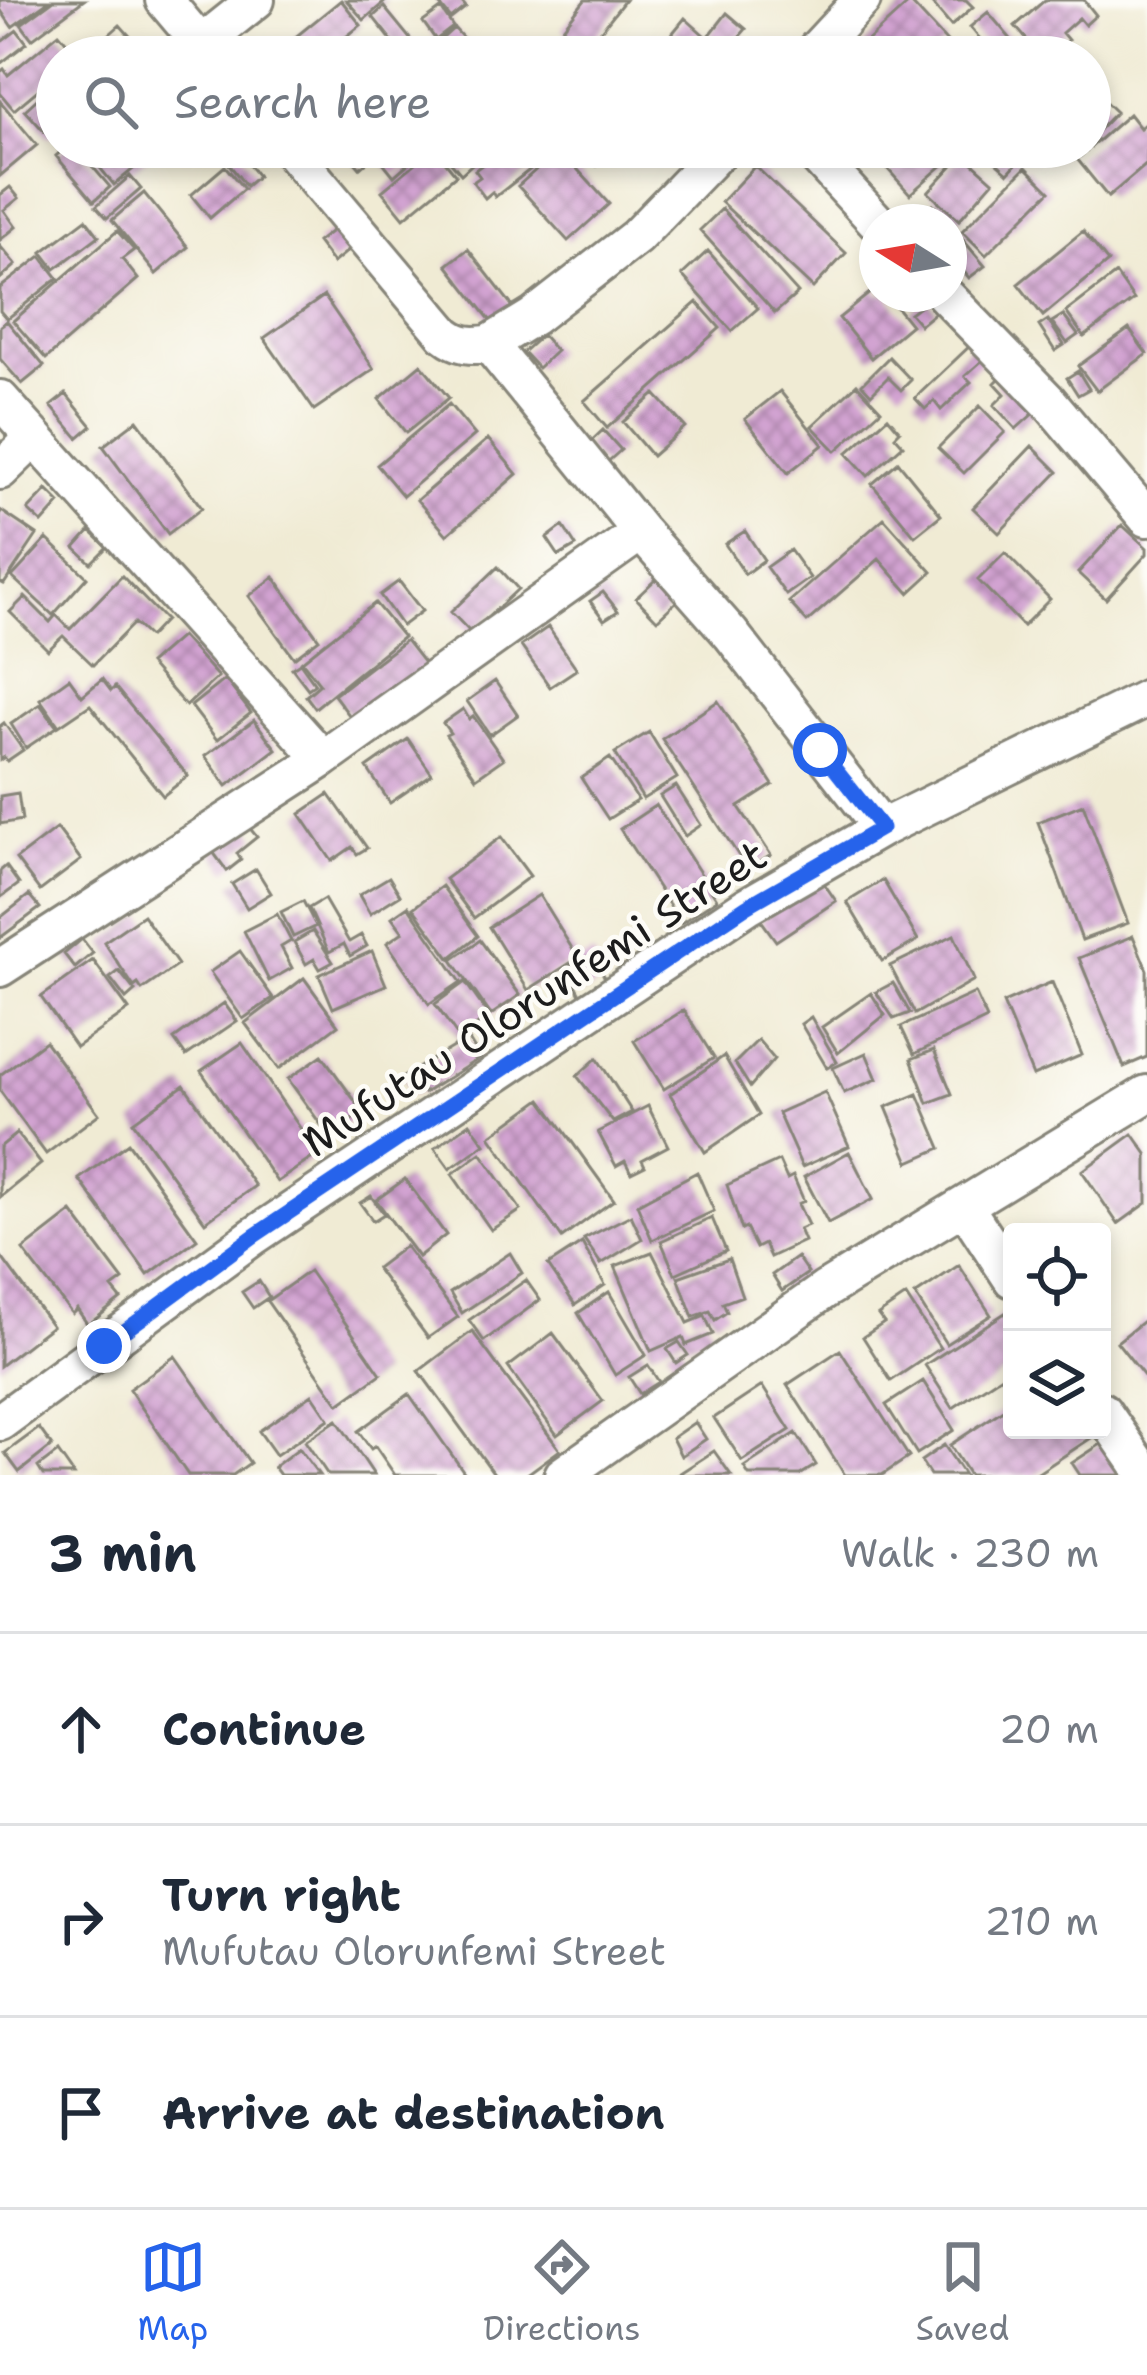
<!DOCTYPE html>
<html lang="en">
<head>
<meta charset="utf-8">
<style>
  body { margin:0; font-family:"Shantell Sans",sans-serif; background:#f6f6f7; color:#1f2937 }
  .controls { position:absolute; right:36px; bottom:36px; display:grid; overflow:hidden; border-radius:12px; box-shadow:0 6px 18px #0003 }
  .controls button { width:108px; height:108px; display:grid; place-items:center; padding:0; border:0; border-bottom:3px solid #e0e1e3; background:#fff; color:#1f2937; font:60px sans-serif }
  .compass { position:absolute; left:859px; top:204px; width:108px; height:108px; border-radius:50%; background:#fff; box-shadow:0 6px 18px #0003; rotate:281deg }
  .stop { position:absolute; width:36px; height:36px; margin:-27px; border:9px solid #2563eb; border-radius:50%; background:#fff }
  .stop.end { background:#2563eb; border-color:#fff; box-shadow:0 3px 12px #0008 }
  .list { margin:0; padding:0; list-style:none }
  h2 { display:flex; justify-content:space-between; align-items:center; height:156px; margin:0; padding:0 48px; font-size:51px }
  h2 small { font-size:39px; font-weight:400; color:#747a83 }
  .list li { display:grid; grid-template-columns:78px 1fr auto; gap:36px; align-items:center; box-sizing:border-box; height:192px; padding:0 48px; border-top:3px solid #e0e1e3 }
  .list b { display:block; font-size:45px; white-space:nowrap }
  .list p { margin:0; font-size:39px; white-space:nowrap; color:#747a83 }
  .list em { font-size:39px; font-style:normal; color:#747a83 }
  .icon { flex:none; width:66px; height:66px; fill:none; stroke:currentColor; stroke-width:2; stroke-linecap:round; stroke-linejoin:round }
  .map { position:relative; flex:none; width:1147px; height:1475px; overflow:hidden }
  .search { position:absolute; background:#fff; box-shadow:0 6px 18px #0003; left:36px; right:36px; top:36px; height:132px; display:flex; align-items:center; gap:30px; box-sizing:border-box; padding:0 42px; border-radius:66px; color:#747a83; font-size:45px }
  .sheet { height:732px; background:#fff }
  nav { display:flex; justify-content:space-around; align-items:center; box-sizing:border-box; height:168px; border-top:3px solid #e0e1e3; background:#fff; font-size:33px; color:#747a83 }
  nav a { display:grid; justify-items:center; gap:6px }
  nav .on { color:#2563eb }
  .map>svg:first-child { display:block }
  .building { fill:url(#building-cross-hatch) }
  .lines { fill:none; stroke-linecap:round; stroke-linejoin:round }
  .street-casing { stroke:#868478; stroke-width:42 }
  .street { stroke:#fff; stroke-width:36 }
  .route { stroke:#2563eb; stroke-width:15 }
  .labels { text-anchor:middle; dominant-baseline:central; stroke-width:9; stroke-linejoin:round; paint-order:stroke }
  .street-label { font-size:42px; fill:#1c1c1c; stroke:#fdfcf7 }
</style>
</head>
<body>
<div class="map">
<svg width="1147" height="1475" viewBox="0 0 1147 1475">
  <defs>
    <pattern id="building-cross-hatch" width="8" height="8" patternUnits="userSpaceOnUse" patternTransform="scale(3)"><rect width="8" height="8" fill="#d2a3d1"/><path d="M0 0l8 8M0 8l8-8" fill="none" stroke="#aa84a9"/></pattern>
  </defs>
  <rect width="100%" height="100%" fill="#fdfcf7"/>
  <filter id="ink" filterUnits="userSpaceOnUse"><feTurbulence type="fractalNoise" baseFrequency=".00833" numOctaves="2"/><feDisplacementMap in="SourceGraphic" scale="24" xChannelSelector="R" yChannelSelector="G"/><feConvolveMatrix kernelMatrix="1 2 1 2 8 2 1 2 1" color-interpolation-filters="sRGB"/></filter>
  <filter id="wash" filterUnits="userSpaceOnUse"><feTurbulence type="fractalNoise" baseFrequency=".004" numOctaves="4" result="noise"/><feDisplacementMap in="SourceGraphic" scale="48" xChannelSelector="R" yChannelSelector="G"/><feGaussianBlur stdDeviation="2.7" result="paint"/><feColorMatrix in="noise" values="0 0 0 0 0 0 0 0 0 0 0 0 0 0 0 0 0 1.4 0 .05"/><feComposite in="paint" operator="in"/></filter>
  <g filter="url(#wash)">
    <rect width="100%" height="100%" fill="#f0ebd4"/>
    <g id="blocks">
      <path class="building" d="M 0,0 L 50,0 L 12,27 L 0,9 Z
        M 54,0 L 84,0 L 32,39 L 21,24 Z
        M 341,0 L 361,25 L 321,57 L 299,57 L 288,43 Z
        M 346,0 L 387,0 L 364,20 Z
        M 436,0 L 460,0 L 466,7 L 451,19 Z
        M 585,0 L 625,0 L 587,48 L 562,29 Z
        M 929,0 L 966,0 L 973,7 L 951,26 Z
        M 1045,0 L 1084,0 L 1096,15 L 1085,25 L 1079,18 L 1062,33 L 1068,40 L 1048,57 L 1042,57 L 1015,26 Z
        M 910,2 L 947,42 L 932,54 L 935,57 L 876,57 L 864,44 Z
        M 384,7 L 416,46 L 404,56 L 373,17 Z
        M 441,9 L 453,27 L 436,40 L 423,22 Z
        M 988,12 L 1026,57 L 995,57 L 970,27 Z
        M 727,13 L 746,29 L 727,51 L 709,36 Z
        M 685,18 L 705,36 L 688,57 L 653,57 Z
        M 120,25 L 144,52 L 139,57 L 84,57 Z
        M 454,28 L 480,57 L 438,57 L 431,49 Z
        M 17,30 L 27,43 L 0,64 L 0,43 Z
        M 59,33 L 79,57 L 57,57 L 57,74 L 14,110 L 0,93 L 0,72 L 4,69 L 8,75 Z
        M 57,81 L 57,130 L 49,137 L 25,110 Z
        M 1090,87 L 1116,112 L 1090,139 Z
        M 0,101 L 37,145 L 0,176 Z
        M 1129,114 L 1140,128 L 1147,122 L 1147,164 L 1108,197 L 1077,159 Z
        M 66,147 L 76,147 L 110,187 L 94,201 L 56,156 Z
        M 83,147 L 160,147 L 114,185 Z
        M 342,147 L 384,147 L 360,168 Z
        M 398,147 L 427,147 L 394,176 L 382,161 Z
        M 438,147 L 491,147 L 461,174 Z
        M 505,147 L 559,147 L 495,197 L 492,192 L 485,198 L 473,182 L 480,177 L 475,170 Z
        M 577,147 L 604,147 L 610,153 L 597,166 Z
        M 868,147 L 951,147 L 956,153 L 910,194 Z
        M 979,147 L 1032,147 L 1008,173 Z
        M 434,148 L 456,175 L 404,218 L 382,191 Z
        M 559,149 L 609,204 L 568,241 L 518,186 Z
        M 239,153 L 258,176 L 246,186 L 228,163 Z
        M 963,154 L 993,181 L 959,220 L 928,192 Z
        M 225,166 L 244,189 L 210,218 L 191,195 Z
        M 755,166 L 846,253 L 813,288 L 721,202 Z
        M 1026,167 L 1050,191 L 986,255 L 962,231 Z
        M 130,176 L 141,189 L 107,218 L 96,206 Z
        M 10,187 L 19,198 L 4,210 L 16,227 L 0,240 L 0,195 Z
        M 144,193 L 188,247 L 156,274 L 112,220 Z
        M 933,204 L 948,222 L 911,222 Z
        M 722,209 L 798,293 L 775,313 L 700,230 Z
        M 86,219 L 99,236 L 55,269 L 42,252 Z
        M 949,223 L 985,266 L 969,278 L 949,253 Z
        M 334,229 L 349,250 L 333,263 L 317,242 Z
        M 117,231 L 134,250 L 122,259 L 138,279 L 46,359 L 13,321 Z
        M 1083,231 L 1108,262 L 1043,316 L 1018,284 Z
        M 0,246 L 16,265 L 0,279 Z
        M 468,249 L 514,308 L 498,330 L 447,265 Z
        M 708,251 L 758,308 L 732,331 L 682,275 Z
        M 41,256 L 58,278 L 7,319 L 0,311 L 0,288 Z
        M 1116,274 L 1134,300 L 1084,337 L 1066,312 Z
        M 877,287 L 877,294 L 886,294 L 911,325 L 871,358 L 839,318 Z
        M 324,296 L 374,369 L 314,410 L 264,338 Z
        M 927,300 L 937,311 L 920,325 L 910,313 Z
        M 697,302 L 720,328 L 607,428 L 584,401 Z
        M 1063,315 L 1078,335 L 1067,343 L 1052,322 Z
        M 1048,320 L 1064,345 L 1055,351 L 1039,326 Z
        M 7,321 L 44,366 L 22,384 L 0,359 L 0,326 Z
        M 1129,329 L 1147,354 L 1097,391 L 1078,366 Z
        M 542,335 L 556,351 L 538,368 L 523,352 Z
        M 971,345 L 984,359 L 965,376 L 971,382 L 941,410 L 934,401 L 925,409 L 915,398 Z
        M 889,357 L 911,380 L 901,390 L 888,377 L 871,394 L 862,384 Z
        M 421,364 L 449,398 L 406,433 L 379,399 Z
        M 1078,371 L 1089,389 L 1078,395 L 1067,378 Z
        M 1002,376 L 1035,412 L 1016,429 L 994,405 L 1005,394 L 995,383 Z
        M 857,384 L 881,410 L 836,451 L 812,426 Z
        M 780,391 L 823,445 L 788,473 L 745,419 Z
        M 66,394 L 92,426 L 78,438 L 51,406 Z
        M 655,394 L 685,427 L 652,456 L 623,422 Z
        M 449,404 L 475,435 L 403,496 L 377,465 Z
        M 980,406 L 1005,432 L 964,473 L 938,448 Z
        M 888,417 L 900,431 L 895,436 L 903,445 L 868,476 L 847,453 Z
        M 137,420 L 202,508 L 168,534 L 103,446 Z
        M 603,430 L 621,450 L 603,466 L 585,447 Z
        M 488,439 L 517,474 L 447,535 L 417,500 Z
        M 1032,446 L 1058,472 L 999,533 L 973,508 Z
        M 898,462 L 941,515 L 915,536 L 872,484 Z
        M 47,490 L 60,503 L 42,523 L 28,510 Z
        M 0,510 L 37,535 L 4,584 L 0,582 Z
        M 884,518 L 932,572 L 909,593 L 879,559 L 807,622 L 789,602 Z
        M 1122,525 L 1147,548 L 1147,554 L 1106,599 L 1078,573 Z
        M 563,526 L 576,546 L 559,556 L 547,538 Z
        M 90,531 L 107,547 L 91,563 L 75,548 Z
        M 745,531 L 764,560 L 745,574 L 725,544 Z
        M 47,539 L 87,577 L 53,615 L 12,577 Z
        M 790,550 L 810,578 L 786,595 L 766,567 Z
        M 1005,553 L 1050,599 L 1023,626 L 978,580 Z
        M 498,567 L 518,589 L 471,633 L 451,612 Z
        M 122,576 L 165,620 L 149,637 L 134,623 L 93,665 L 63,636 L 48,650 L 10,612 L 25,597 L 50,622 L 56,615 L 70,629 Z
        M 274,577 L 319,639 L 294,658 L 249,596 Z
        M 656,579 L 677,601 L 657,620 L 636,598 Z
        M 399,581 L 422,611 L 402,626 L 380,595 Z
        M 603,592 L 618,611 L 604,620 L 590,601 Z
        M 375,603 L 403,637 L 315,708 L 306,696 L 320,684 L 302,661 Z
        M 548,627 L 577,669 L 550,687 L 521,646 Z
        M 181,636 L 218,677 L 186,706 L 149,664 Z
        M 406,640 L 428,668 L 355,723 L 334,695 Z
        M 300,663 L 315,684 L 308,689 L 292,668 Z
        M 69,678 L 82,696 L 102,679 L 111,691 L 115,687 L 188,776 L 163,796 L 90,705 L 59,726 L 40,699 Z
        M 225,679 L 251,713 L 217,740 L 191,706 Z
        M 495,681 L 518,715 L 490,735 L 467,701 Z
        M 718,701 L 773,785 L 739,807 L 771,855 L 748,870 L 662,739 Z
        M 40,704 L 57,727 L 26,748 L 11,724 Z
        M 463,709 L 469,719 L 473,716 L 503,759 L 476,778 L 446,735 L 450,733 L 443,723 Z
        M 254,720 L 276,749 L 227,786 L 205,756 Z
        M 4,723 L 23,750 L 7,761 L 4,757 L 0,760 L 0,726 Z
        M 649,732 L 677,778 L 643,799 L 615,753 Z
        M 408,739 L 432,774 L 390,803 L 367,768 Z
        M 610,758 L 638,800 L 608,819 L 581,778 Z
        M 676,786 L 701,825 L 685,836 L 660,796 Z
        M 18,793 L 22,820 L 0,824 L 0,796 Z
        M 329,794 L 367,848 L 357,854 L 352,847 L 332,861 L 300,814 Z
        M 1083,804 L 1128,923 L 1082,940 L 1038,822 Z
        M 656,805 L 717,899 L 681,923 L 620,829 Z
        M 248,826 L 257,837 L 237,853 L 241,860 L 227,871 L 213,852 Z
        M 57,828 L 81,860 L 40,891 L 16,859 Z
        M 501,837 L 530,876 L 474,918 L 445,879 Z
        M 6,866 L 19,884 L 0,898 L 0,871 Z
        M 256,869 L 271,893 L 247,908 L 232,884 Z
        M 389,877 L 400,895 L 370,914 L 359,895 Z
        M 821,879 L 836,901 L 776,941 L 761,920 Z
        M 883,880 L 918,940 L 882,961 L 847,902 Z
        M 442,886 L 478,936 L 450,958 L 413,908 Z
        M 29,895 L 40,908 L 0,938 L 0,918 Z
        M 539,895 L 578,958 L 528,990 L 489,927 Z
        M 324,899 L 349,942 L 361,935 L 367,946 L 350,956 L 344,944 L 329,952 L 309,908 Z
        M 303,901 L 316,926 L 293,937 L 281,912 Z
        M 408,906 L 461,982 L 429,1004 L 387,943 L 403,932 L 392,917 Z
        M 277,914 L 291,941 L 281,947 L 292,968 L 269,981 L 244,931 Z
        M 143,915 L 178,965 L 142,990 L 138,984 L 134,987 L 104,942 Z
        M 313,931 L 333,962 L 320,969 L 314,959 L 306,964 L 294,942 Z
        M 954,935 L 974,980 L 915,1014 L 890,966 Z
        M 1133,936 L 1147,970 L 1147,1057 L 1124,1067 L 1079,958 Z
        M 82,939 L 93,953 L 75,968 L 64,954 Z
        M 480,940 L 520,995 L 491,1015 L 452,960 Z
        M 240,951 L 273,998 L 243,1019 L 210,972 Z
        M 372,951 L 386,985 L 333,1008 L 319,975 Z
        M 593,954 L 606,980 L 580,994 L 566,968 Z
        M 93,960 L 129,1010 L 76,1047 L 41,997 Z
        M 119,971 L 135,991 L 126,999 L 110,978 Z
        M 304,978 L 338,1025 L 279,1069 L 245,1023 Z
        M 465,982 L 489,1016 L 459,1038 L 435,1004 Z
        M 1052,982 L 1082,1055 L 1033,1076 L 1003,1003 Z
        M 893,983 L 910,1013 L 894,1019 L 876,992 Z
        M 871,993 L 885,1015 L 838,1053 L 822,1027 Z
        M 975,993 L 987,1019 L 914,1054 L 901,1027 Z
        M 224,1003 L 237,1021 L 186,1056 L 174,1039 Z
        M 684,1010 L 714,1058 L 664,1089 L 634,1041 Z
        M 811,1017 L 837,1062 L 827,1068 L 801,1024 Z
        M 468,1038 L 480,1058 L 424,1093 L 422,1089 L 413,1094 L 403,1077 Z
        M 758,1040 L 774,1059 L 750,1087 L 735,1063 Z
        M 45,1041 L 99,1114 L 46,1154 L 0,1091 L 0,1075 Z
        M 242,1043 L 318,1154 L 277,1182 L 201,1071 Z
        M 934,1050 L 952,1094 L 928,1103 L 911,1059 Z
        M 866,1053 L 877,1079 L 844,1093 L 833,1068 Z
        M 322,1055 L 363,1112 L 329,1136 L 288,1079 Z
        M 724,1056 L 759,1115 L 705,1152 L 670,1094 Z
        M 597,1058 L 632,1112 L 613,1122 L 577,1076 Z
        M 184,1085 L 255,1186 L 205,1222 L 133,1122 Z
        M 825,1092 L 849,1146 L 802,1167 L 778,1113 Z
        M 918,1094 L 941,1148 L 909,1162 L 886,1107 Z
        M 541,1099 L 614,1200 L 562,1238 L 490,1136 Z
        M 648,1106 L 668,1146 L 642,1160 L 645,1166 L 631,1173 L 625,1161 L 616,1166 L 598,1132 Z
        M 470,1123 L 485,1144 L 450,1169 L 435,1148 Z
        M 17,1133 L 41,1164 L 0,1197 L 0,1147 Z
        M 1133,1134 L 1147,1154 L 1147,1203 L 1118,1224 L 1082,1171 Z
        M 128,1143 L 197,1239 L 148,1275 L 79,1179 Z
        M 849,1152 L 873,1199 L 828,1223 L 804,1177 Z
        M 481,1153 L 521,1210 L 491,1230 L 452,1174 Z
        M 779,1161 L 787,1179 L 793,1176 L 804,1201 L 798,1204 L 808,1225 L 799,1229 L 804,1241 L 770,1257 L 764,1244 L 756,1248 L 746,1228 L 742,1230 L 727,1185 Z
        M 697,1172 L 714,1211 L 652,1240 L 637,1204 Z
        M 405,1179 L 446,1235 L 418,1257 L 376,1200 Z
        M 371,1196 L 384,1214 L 373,1221 L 360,1203 Z
        M 72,1212 L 123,1280 L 112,1288 L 121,1299 L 88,1325 L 77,1309 L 72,1314 L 23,1250 Z
        M 631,1215 L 642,1239 L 601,1264 L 584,1239 Z
        M 712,1218 L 726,1251 L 675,1274 L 661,1241 Z
        M 582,1243 L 605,1285 L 575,1305 L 548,1265 Z
        M 405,1246 L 458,1317 L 428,1338 L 376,1268 Z
        M 652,1252 L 688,1323 L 705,1316 L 713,1334 L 686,1345 L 683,1337 L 651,1351 L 615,1266 Z
        M 510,1253 L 522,1273 L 462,1313 L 450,1293 Z
        M 0,1255 L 52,1326 L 0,1366 Z
        M 797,1257 L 808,1273 L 782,1291 L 772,1275 Z
        M 729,1259 L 742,1296 L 723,1303 L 727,1312 L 715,1320 L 710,1311 L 693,1317 L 678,1277 Z
        M 959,1265 L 991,1315 L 946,1344 L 915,1295 Z
        M 309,1271 L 381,1374 L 339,1404 L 267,1301 Z
        M 526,1280 L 540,1300 L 484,1341 L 469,1320 Z
        M 259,1281 L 269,1297 L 253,1308 L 242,1292 Z
        M 609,1292 L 646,1355 L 615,1375 L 578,1313 Z
        M 906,1296 L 940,1348 L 891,1381 L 863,1337 L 884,1323 L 878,1315 Z
        M 1005,1313 L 1012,1323 L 1012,1369 L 953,1408 L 925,1365 Z
        M 1147,1318 L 1147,1380 L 1117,1342 Z
        M 472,1331 L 560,1450 L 526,1475 L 495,1475 L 419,1371 Z
        M 553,1333 L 603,1401 L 557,1435 L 508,1367 Z
        M 679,1342 L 688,1355 L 676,1363 L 667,1349 Z
        M 840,1350 L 909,1457 L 882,1475 L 845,1475 L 787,1385 Z
        M 175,1356 L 250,1463 L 233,1475 L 188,1475 L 129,1389 Z
        M 648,1365 L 659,1382 L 640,1394 L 629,1377 Z
        M 923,1381 L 954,1430 L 917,1454 L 886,1405 Z
        M 762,1386 L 790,1430 L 742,1461 L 714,1418 Z
        M 312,1394 L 329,1419 L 276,1455 L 259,1431 Z
        M 409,1394 L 466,1475 L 395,1475 L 375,1446 L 371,1449 L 358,1431 Z
        M 1012,1404 L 1012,1430 L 1090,1430 L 1094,1436 L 1035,1475 L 969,1475 L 950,1445 Z
        M 337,1420 L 374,1475 L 328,1475 L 305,1441 Z
        M 695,1422 L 706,1439 L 681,1456 L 672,1438 Z
        M 39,1428 L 52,1446 L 19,1472 L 5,1453 Z
        M 796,1433 L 816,1465 L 800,1475 L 749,1475 L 744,1467 Z
        M 1104,1442 L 1125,1475 L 1080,1475 L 1072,1463 Z
        M 944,1445 L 964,1475 L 930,1475 L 921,1461 Z
        M 299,1448 L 319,1475 L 280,1475 L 274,1467 Z
        M 714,1451 L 731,1475 L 677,1475 Z
        M 58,1452 L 74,1475 L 43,1475 L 38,1467 Z"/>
    </g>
  </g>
  <g filter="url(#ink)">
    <use href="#blocks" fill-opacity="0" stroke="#868478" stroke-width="3"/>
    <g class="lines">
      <g class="street-casing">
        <path id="street" d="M 164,0 L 212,57
          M 201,44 L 256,0
          M 809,57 L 862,0
          M 288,147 L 445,334 C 460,346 471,346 489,344 L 641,532 L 731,634 L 882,828
          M 808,147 L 877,222
          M 944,294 L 1049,402 L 1147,518
          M 489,344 L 533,317 L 636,237 L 723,147
          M 0,399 L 323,759
          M 0,471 L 34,438
          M 0,968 L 323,759 L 641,532
          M 965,1207 L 1012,1279
          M 1102,1411 L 1146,1475
          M 0,1422 L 254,1236 L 747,906 L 882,828 L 1147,698
          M 563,1475 L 825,1290 L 1147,1094"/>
      </g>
      <use href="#street" class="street"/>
    </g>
  </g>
  <g class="lines" filter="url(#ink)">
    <path class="route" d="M 104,1346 L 254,1236 L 747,906 L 882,828 L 820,750"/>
  </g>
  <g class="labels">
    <g class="street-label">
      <text transform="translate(534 998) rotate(-33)">Mufutau Olorunfemi Street</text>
    </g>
  </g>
</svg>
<div class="controls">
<button><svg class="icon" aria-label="locate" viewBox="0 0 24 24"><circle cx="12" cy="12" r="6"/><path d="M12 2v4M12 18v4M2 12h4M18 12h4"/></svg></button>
<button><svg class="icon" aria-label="layers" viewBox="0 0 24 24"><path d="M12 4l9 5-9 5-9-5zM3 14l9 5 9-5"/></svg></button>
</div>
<svg class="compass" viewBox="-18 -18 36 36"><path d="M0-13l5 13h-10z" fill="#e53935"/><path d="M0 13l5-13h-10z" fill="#747a83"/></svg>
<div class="stop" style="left:820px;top:750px"></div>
<div class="stop end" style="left:104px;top:1346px"></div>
<div class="search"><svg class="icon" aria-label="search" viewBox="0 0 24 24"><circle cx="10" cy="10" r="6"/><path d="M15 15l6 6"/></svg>Search here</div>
</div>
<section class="sheet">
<h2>3 min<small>Walk · 230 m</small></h2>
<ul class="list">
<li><svg class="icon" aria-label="ahead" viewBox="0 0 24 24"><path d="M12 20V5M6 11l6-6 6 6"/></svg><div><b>Continue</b></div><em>20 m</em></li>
<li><svg class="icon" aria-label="right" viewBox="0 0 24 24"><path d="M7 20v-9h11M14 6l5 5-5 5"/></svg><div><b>Turn right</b><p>Mufutau Olorunfemi Street</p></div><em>210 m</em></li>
<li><svg class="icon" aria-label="arrive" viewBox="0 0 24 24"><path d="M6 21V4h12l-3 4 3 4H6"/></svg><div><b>Arrive at destination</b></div></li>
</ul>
</section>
<nav>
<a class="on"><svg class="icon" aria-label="map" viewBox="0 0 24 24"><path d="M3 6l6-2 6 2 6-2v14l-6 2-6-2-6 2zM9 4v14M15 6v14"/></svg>Map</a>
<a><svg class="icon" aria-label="directions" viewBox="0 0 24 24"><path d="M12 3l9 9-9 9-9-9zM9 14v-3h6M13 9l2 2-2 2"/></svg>Directions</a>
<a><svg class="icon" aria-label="saved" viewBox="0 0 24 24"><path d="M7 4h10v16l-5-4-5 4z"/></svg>Saved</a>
</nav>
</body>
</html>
